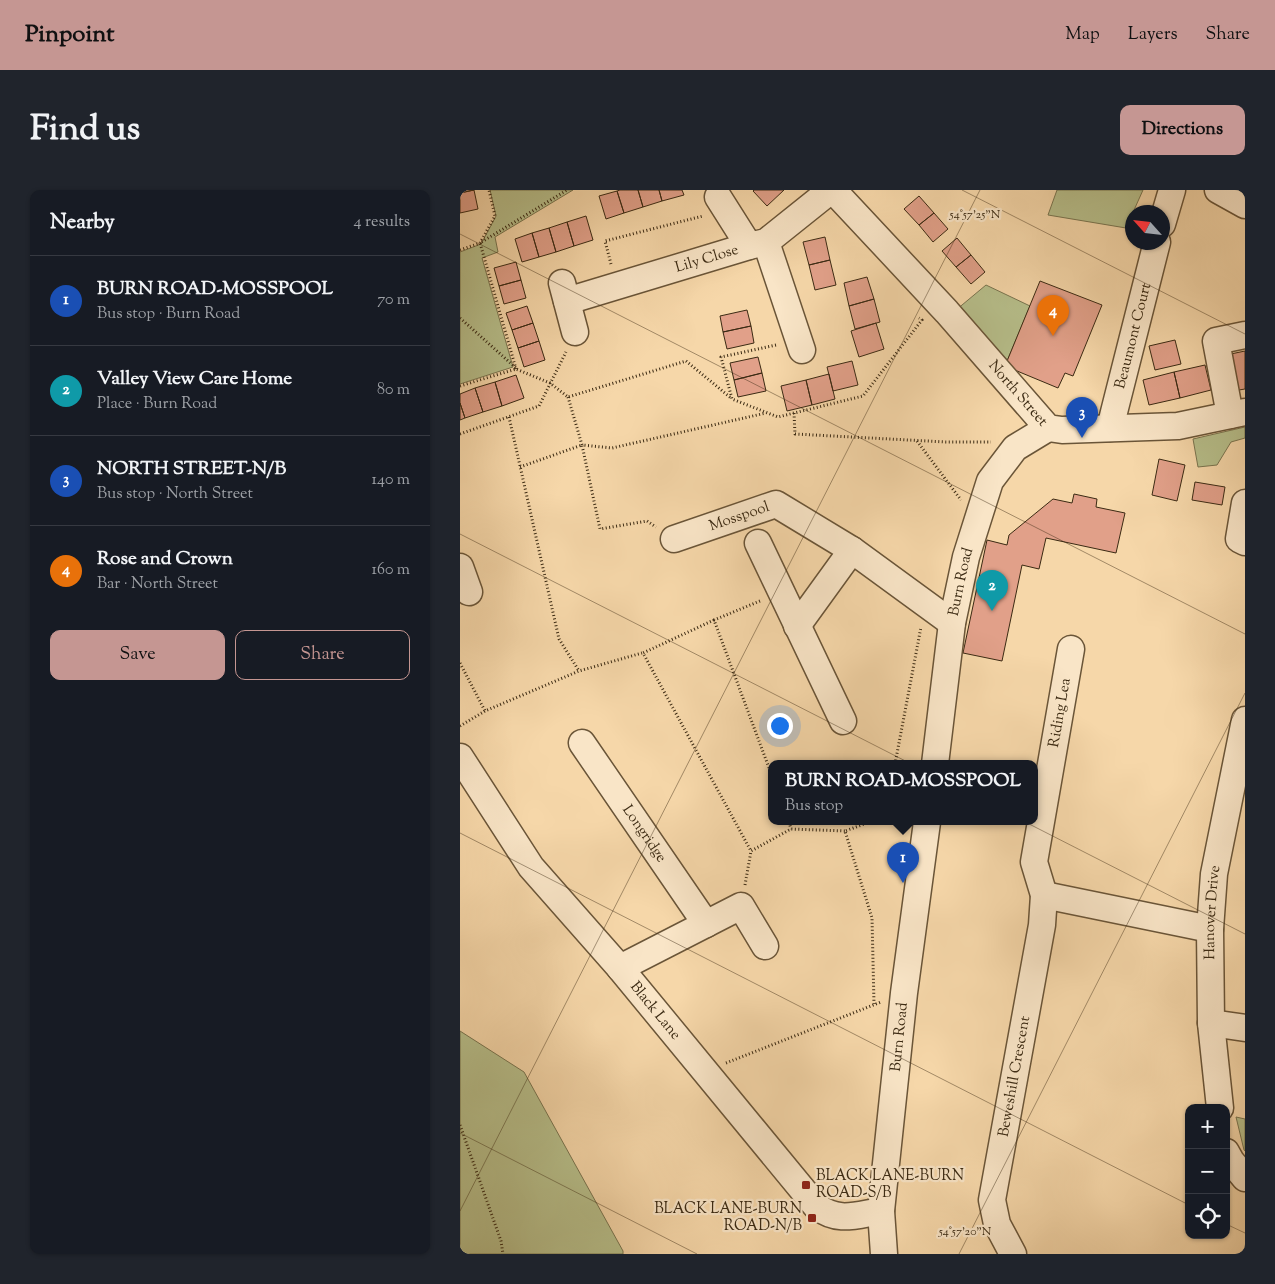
<!DOCTYPE html>
<html lang="en">
<head>
<meta charset="utf-8">
<style>
  body { margin:0; font-family:"Sorts Mill Goudy",serif; background:#20242c; color:#f1f3f6 }
  .controls { position:absolute; right:15px; bottom:15px; display:grid; overflow:hidden; border-radius:10px; box-shadow:0 1px 4px #0004 }
  .controls button { width:45px; height:45px; display:grid; place-items:center; padding:0; border:0; border-bottom:1px solid #363941; background:#171b24; color:#f1f3f6; font:25px sans-serif }
  .compass { position:absolute; left:665px; top:15px; width:45px; height:45px; border-radius:50%; background:#171b24; box-shadow:0 1px 4px #0004; rotate:297deg }
  .you { position:absolute; left:319px; top:535px; width:18px; height:18px; margin:-12px; border:4px solid #fff; border-radius:50%; background:#1a73e8; box-shadow:0 0 0 8px #1a73e833 }
  .badge { display:grid; place-items:center; width:32px; height:32px; border-radius:50%; background:#c59692; color:#fff; font-size:16px; font-weight:700 }
  .pin { position:absolute; translate:-50% -41px; filter:drop-shadow(0 1px 2px #0008) }
  .pin::after { content:''; position:absolute; top:26px; width:18px; height:15px; background:inherit; clip-path:polygon(0 0,100% 0,50% 100%) }
  .popup { position:absolute; left:308px; top:570px; width:270px; height:65px; box-sizing:border-box; display:grid; place-content:center; border-radius:10px; background:#171b24; filter:drop-shadow(0 1px 4px #0005); font-size:16px; white-space:nowrap; color:#9ea1a6 }
  .popup b { font-size:19px; color:#f1f3f6 }
  .popup::after { content:''; position:absolute; left:50%; top:100%; margin-left:-10px; border:10px solid transparent; border-top-color:#171b24 }
  .list { margin:0; padding:0; list-style:none }
  h2 { display:flex; justify-content:space-between; align-items:center; height:65px; margin:0; padding:0 20px; font-size:21px }
  h2 small { font-size:16px; font-weight:400; color:#9ea1a6 }
  .list li { display:grid; grid-template-columns:32px 1fr auto; gap:15px; align-items:center; box-sizing:border-box; height:90px; padding:0 20px; border-top:1px solid #363941 }
  .list b { display:block; font-size:19px; white-space:nowrap }
  .list p { margin:0; font-size:16px; white-space:nowrap; color:#9ea1a6 }
  .list em { font-size:16px; font-style:normal; color:#9ea1a6 }
  .actions { display:flex; gap:10px; padding:15px 20px }
  .actions a { flex:1; padding:11px 0; border:1px solid #c59692; border-radius:10px; text-align:center; font-size:18px; color:#c59692 }
  .actions .main { background:#c59692; color:#111 }
  .icon { flex:none; width:28px; height:28px; fill:none; stroke:currentColor; stroke-width:2; stroke-linecap:round; stroke-linejoin:round }
  .map { position:relative; flex:none; width:785px; height:1064px; overflow:hidden; border-radius:10px }
  header { display:flex; align-items:center; gap:30px; box-sizing:border-box; height:70px; padding:0 25px; background:#c59692; color:#111 }
  header strong { font-size:24px }
  nav { display:flex; gap:28px; margin-inline-start:auto; font-size:18px }
  .intro { display:flex; align-items:center; justify-content:space-between; box-sizing:border-box; height:120px; padding:0 30px }
  h1 { margin:0; font-size:35px }
  .button { padding:12px 22px; border-radius:10px; background:#c59692; color:#111; font-size:18px; font-weight:700 }
  main { display:flex; gap:30px; padding:0 30px }
  aside { flex:1; background:#171b24; border-radius:10px; box-shadow:0 1px 4px #0004 }
  .map>svg:first-child { display:block }
  .green { fill:#b7bf8b; stroke:#79744f }
  .building { fill:#e1a089; stroke:#3b2a13 }
  .lines { fill:none; stroke-linecap:round; stroke-linejoin:round }
  .minor-casing { stroke:#6a5538; stroke-width:29 }
  .path { stroke:#3b2a13; stroke-width:3; stroke-dasharray:1 2.5; stroke-linecap:butt }
  .minor { stroke:#f9e5c7; stroke-width:26 }
  .ticks { fill:none; stroke:#3b2a13; stroke-width:1; stroke-opacity:0.45 }
  .poi-dot { fill:#8f2418; stroke:#f9e5c7; stroke-width:2 }
  .labels { text-anchor:middle; dominant-baseline:central; stroke-width:4.5; stroke-linejoin:round; paint-order:stroke }
  .street-label { font-size:15px; fill:#3b2a13; stroke:#f9e5c7 }
  .poi-label { font-size:15px; fill:#3b2a13; stroke:#f9e5c7; text-anchor:start }
  .ticks-label { font-size:12px; text-anchor:middle; fill:#3b2a13; stroke:#f9e5c7; stroke-width:4.5; stroke-linejoin:round; paint-order:stroke }
</style>
</head>
<body>
<header>
<strong>Pinpoint</strong>
<nav><a>Map</a><a>Layers</a><a>Share</a></nav>
</header>
<div class="intro"><h1>Find us</h1><a class="button">Directions</a></div>
<main>
<aside>
<h2>Nearby<small>4 results</small></h2>
<ul class="list">
<li><span class="badge" style="background:#1a4fb4">1</span><div><b>BURN ROAD-MOSSPOOL</b><p>Bus stop · Burn Road</p></div><em>70 m</em></li>
<li><span class="badge" style="background:#0f9aa8">2</span><div><b>Valley View Care Home</b><p>Place · Burn Road</p></div><em>80 m</em></li>
<li><span class="badge" style="background:#1a4fb4">3</span><div><b>NORTH STREET-N/B</b><p>Bus stop · North Street</p></div><em>140 m</em></li>
<li><span class="badge" style="background:#e8710a">4</span><div><b>Rose and Crown</b><p>Bar · North Street</p></div><em>160 m</em></li>
</ul>
<div class="actions"><a class="main">Save</a><a>Share</a></div>
</aside>
<div class="map">
<svg width="785" height="1064" viewBox="0 0 785 1064">
  <rect width="100%" height="100%" fill="#f6d7a9"/>
  <filter id="stains"><feTurbulence type="fractalNoise" baseFrequency=".004" numOctaves="4"/><feColorMatrix values="0 0 0 0 .2 0 0 0 0 .09 0 0 0 0 .02 0 0 0 .5 -.17"/></filter>
  <radialGradient id="worn" r=".72"><stop offset=".6" stop-color="#630" stop-opacity="0"/><stop offset="1" stop-color="#630" stop-opacity=".3"/></radialGradient>
  <path class="green" d="M 30,0 L 113,0 L 35,47 L 38,62 L 22,68 L 53,177 L 0,194 L 0,62 L 21,54 L 36,26 Z
    M 597,0 L 683,0 L 666,38 L 588,25 Z
    M 526,95 L 570,116 L 545,176 L 490,125 Z
    M 785,237 L 785,248 L 771,252 L 757,275 L 738,277 L 733,249 Z
    M 0,841 L 64,882 L 163,1061 L 163,1064 L 0,1064 Z
    M 776,927 L 785,929 L 785,961 L 784,960 Z"/>
  <path class="building" d="M 0,0 L 14,0 L 0,3 Z
    M 14,0 L 18,19 L 0,23 L 0,3 Z
    M 160,0 L 178,0 L 183,17 L 164,23 L 157,1 Z
    M 178,0 L 199,0 L 202,11 L 183,17 Z
    M 199,0 L 222,0 L 224,5 L 202,11 Z
    M 294,0 L 324,0 L 307,16 L 293,1 Z
    M 157,1 L 164,23 L 146,29 L 139,6 Z
    M 459,6 L 474,23 L 459,35 L 444,19 Z
    M 474,23 L 488,39 L 473,52 L 459,35 Z
    M 126,26 L 133,50 L 114,56 L 107,32 Z
    M 107,32 L 114,56 L 96,62 L 89,38 Z
    M 89,38 L 96,62 L 79,67 L 72,43 Z
    M 72,43 L 79,67 L 62,72 L 55,49 Z
    M 365,47 L 370,70 L 349,75 L 343,52 Z
    M 497,48 L 511,65 L 496,77 L 482,61 Z
    M 511,65 L 525,82 L 511,94 L 496,77 Z
    M 370,70 L 376,95 L 355,100 L 349,75 Z
    M 56,72 L 61,90 L 39,96 L 34,78 Z
    M 407,87 L 414,109 L 389,116 L 384,93 Z
    M 61,90 L 66,108 L 44,114 L 39,96 Z
    M 580,91 L 642,115 L 613,186 L 605,183 L 598,198 L 545,176 Z
    M 414,109 L 420,132 L 395,139 L 389,116 Z
    M 67,116 L 73,133 L 52,140 L 46,123 Z
    M 287,120 L 291,136 L 263,142 L 260,126 Z
    M 73,133 L 79,151 L 58,158 L 52,140 Z
    M 416,133 L 424,159 L 399,167 L 391,141 Z
    M 291,136 L 294,153 L 267,159 L 263,142 Z
    M 715,150 L 721,174 L 695,180 L 689,156 Z
    M 79,151 L 85,170 L 64,177 L 58,158 Z
    M 785,161 L 785,199 L 773,201 L 766,165 Z
    M 298,167 L 302,183 L 274,190 L 270,173 Z
    M 392,171 L 398,195 L 373,201 L 367,177 Z
    M 745,175 L 751,200 L 720,208 L 714,182 Z
    M 714,182 L 720,208 L 689,215 L 683,190 Z
    M 302,183 L 306,201 L 278,207 L 274,190 Z
    M 369,184 L 375,209 L 352,215 L 346,190 Z
    M 56,185 L 64,208 L 42,216 L 35,192 Z
    M 346,190 L 352,215 L 327,221 L 321,196 Z
    M 35,192 L 42,216 L 23,222 L 15,198 Z
    M 15,198 L 23,222 L 5,228 L 0,213 L 0,204 Z
    M 0,213 L 5,228 L 0,230 Z
    M 699,269 L 725,275 L 717,311 L 692,305 Z
    M 735,292 L 765,297 L 762,315 L 732,310 Z
    M 614,304 L 637,309 L 636,317 L 665,323 L 656,363 L 586,348 L 579,379 L 562,375 L 542,471 L 503,463 L 527,350 L 547,355 L 549,345 L 593,309 L 612,313 Z"/>
  <g class="lines">
    <g class="minor-casing">
      <g id="minor">
        <path id="s1" d="M 373,0 L 487,122 L 588,238 L 602,240 L 718,236 L 785,222"/>
        <path d="M 758,0 L 785,15"/>
        <path d="M 258,7 L 289,56"/>
        <path d="M 702,34 L 712,0"/>
        <path d="M 306,52 L 342,160"/>
        <path d="M 102,93 L 115,142"/>
        <path id="s2" d="M 107,111 L 289,56 L 306,52 L 371,0"/>
        <path d="M 770,225 L 756,151 L 785,145"/>
        <path id="s3" d="M 650,238 L 697,52"/>
        <path d="M 785,313 L 779,349 L 785,352"/>
        <path id="s4" d="M 214,349 L 316,314 L 392,360 L 492,433"/>
        <path d="M 298,353 L 383,531"/>
        <path d="M 0,377 L 9,402"/>
        <path d="M 337,436 L 392,360"/>
        <path id="s5" d="M 122,553 L 246,734"/>
        <path id="s6" d="M 0,567 L 71,677 L 160,778 L 356,1016 C 379,1033 395,1025 421,1021"/>
        <path id="s7" d="M 475,574 L 492,433 L 506,367 L 530,291 L 555,258 L 588,238"/>
        <path d="M 584,705 L 750,739"/>
        <path d="M 160,778 L 281,716 L 305,756"/>
        <path d="M 751,833 L 785,838"/>
        <path id="s8" d="M 760,918 L 751,833 L 750,739 L 754,684 L 785,530"/>
        <path d="M 766,962 L 771,971 L 785,988"/>
        <path id="s9" d="M 424,1064 L 421,1021 L 444,803 L 467,632"/>
        <path id="s10" d="M 553,1064 L 537,1034 L 532,1010 L 582,735 L 584,705 L 574,672 L 611,459"/>
      </g>
    </g>
    <path class="path" d="M 0,60 L 20,53 L 35,26 L 29,0
      M 151,74 L 145,51 L 243,26
      M 0,128 L 56,178
      M 316,155 L 261,167 L 272,209 L 318,227 L 403,206 L 462,130 L 459,128
      M 56,179 L 20,53 L 107,0
      M 0,196 L 56,179 L 90,193 L 108,207 L 226,171 L 271,208
      M 108,207 L 122,255 L 152,258 L 306,223
      M 334,223 L 335,244 L 486,252 L 531,252
      M 49,227 L 99,449 L 119,481
      M 0,244 L 79,216 L 106,162
      M 457,251 L 501,310
      M 60,277 L 122,255 L 140,339 L 187,331 L 196,337
      M 300,411 L 254,430 L 312,586
      M 254,430 L 183,463 L 291,661
      M 0,473 L 25,521
      M 0,536 L 25,521 L 119,481 L 182,463
      M 435,574 L 461,437
      M 329,632 L 331,639
      M 410,632 L 385,641 L 412,728 L 414,814
      M 285,695 L 291,661 L 331,639 L 385,641
      M 266,873 L 421,812
      M 0,935 L 41,1051 L 43,1064"/>
    <use href="#minor" class="minor"/>
  </g>
  <path class="ticks" d="M 502,0 L 785,144M 0,44 L 785,444M 0,344 L 785,744M 0,643 L 729,1015M 0,943 L 237,1064M 0,1021 L 520,0M 766,1034 L 785,1043M 499,1064 L 785,503"/>
  <g class="poi-dot">
    <rect x="341" y="990" width="10" height="10" rx="2.5"/>
    <rect x="347" y="1023" width="10" height="10" rx="2.5"/>
  </g>
  <g class="labels">
    <g class="street-label">
      <text stroke="none"><textPath href="#s2" startOffset="146">Lily Close</textPath></text>
      <text stroke="none"><textPath href="#s3" startOffset="95">Beaumont Court</textPath></text>
      <text stroke="none"><textPath href="#s1" startOffset="275">North Street</textPath></text>
      <text stroke="none"><textPath href="#s4" startOffset="69">Mosspool</textPath></text>
      <text stroke="none"><textPath href="#s7" startOffset="184">Burn Road</textPath></text>
      <text stroke="none"><textPath href="#s10" startOffset="554">Riding Lea</textPath></text>
      <text stroke="none"><textPath href="#s5" startOffset="110">Longridge</textPath></text>
      <text stroke="none"><textPath href="#s8" startOffset="196">Hanover Drive</textPath></text>
      <text stroke="none"><textPath href="#s6" startOffset="321">Black Lane</textPath></text>
      <text stroke="none"><textPath href="#s9" startOffset="218">Burn Road</textPath></text>
      <text stroke="none"><textPath href="#s10" startOffset="184">Beweshill Crescent</textPath></text>
    </g>
    <g class="poi-label">
      <text x="356" y="986">BLACK LANE-BURN<tspan x="356" dy="17">ROAD-S/B</tspan></text>
      <text x="342" y="1019" text-anchor="end">BLACK LANE-BURN<tspan x="342" dy="17">ROAD-N/B</tspan></text>
    </g>
  </g>
  <g class="ticks-label">
    <text x="515" y="28">54°57'25"N</text>
    <text x="505" y="1045">54°57'20"N</text>
  </g>
  <rect width="100%" height="100%" filter="url(#stains)"/>
  <rect width="100%" height="100%" fill="url(#worn)"/>
</svg>
<div class="controls">
<button>+</button>
<button>−</button>
<button><svg class="icon" aria-label="locate" viewBox="0 0 24 24"><circle cx="12" cy="12" r="6"/><path d="M12 2v4M12 18v4M2 12h4M18 12h4"/></svg></button>
</div>
<svg class="compass" viewBox="-18 -18 36 36"><path d="M0-13l5 13h-10z" fill="#e53935"/><path d="M0 13l5-13h-10z" fill="#9ea1a6"/></svg>
<div class="you"></div>
<div class="pin badge" style="left:443px;top:693px;background:#1a4fb4">1</div>
<div class="popup"><b>BURN ROAD-MOSSPOOL</b>Bus stop</div>
<div class="pin badge" style="left:532px;top:421px;background:#0f9aa8">2</div>
<div class="pin badge" style="left:622px;top:248px;background:#1a4fb4">3</div>
<div class="pin badge" style="left:593px;top:146px;background:#e8710a">4</div>
</div>
</main>
</body>
</html>
